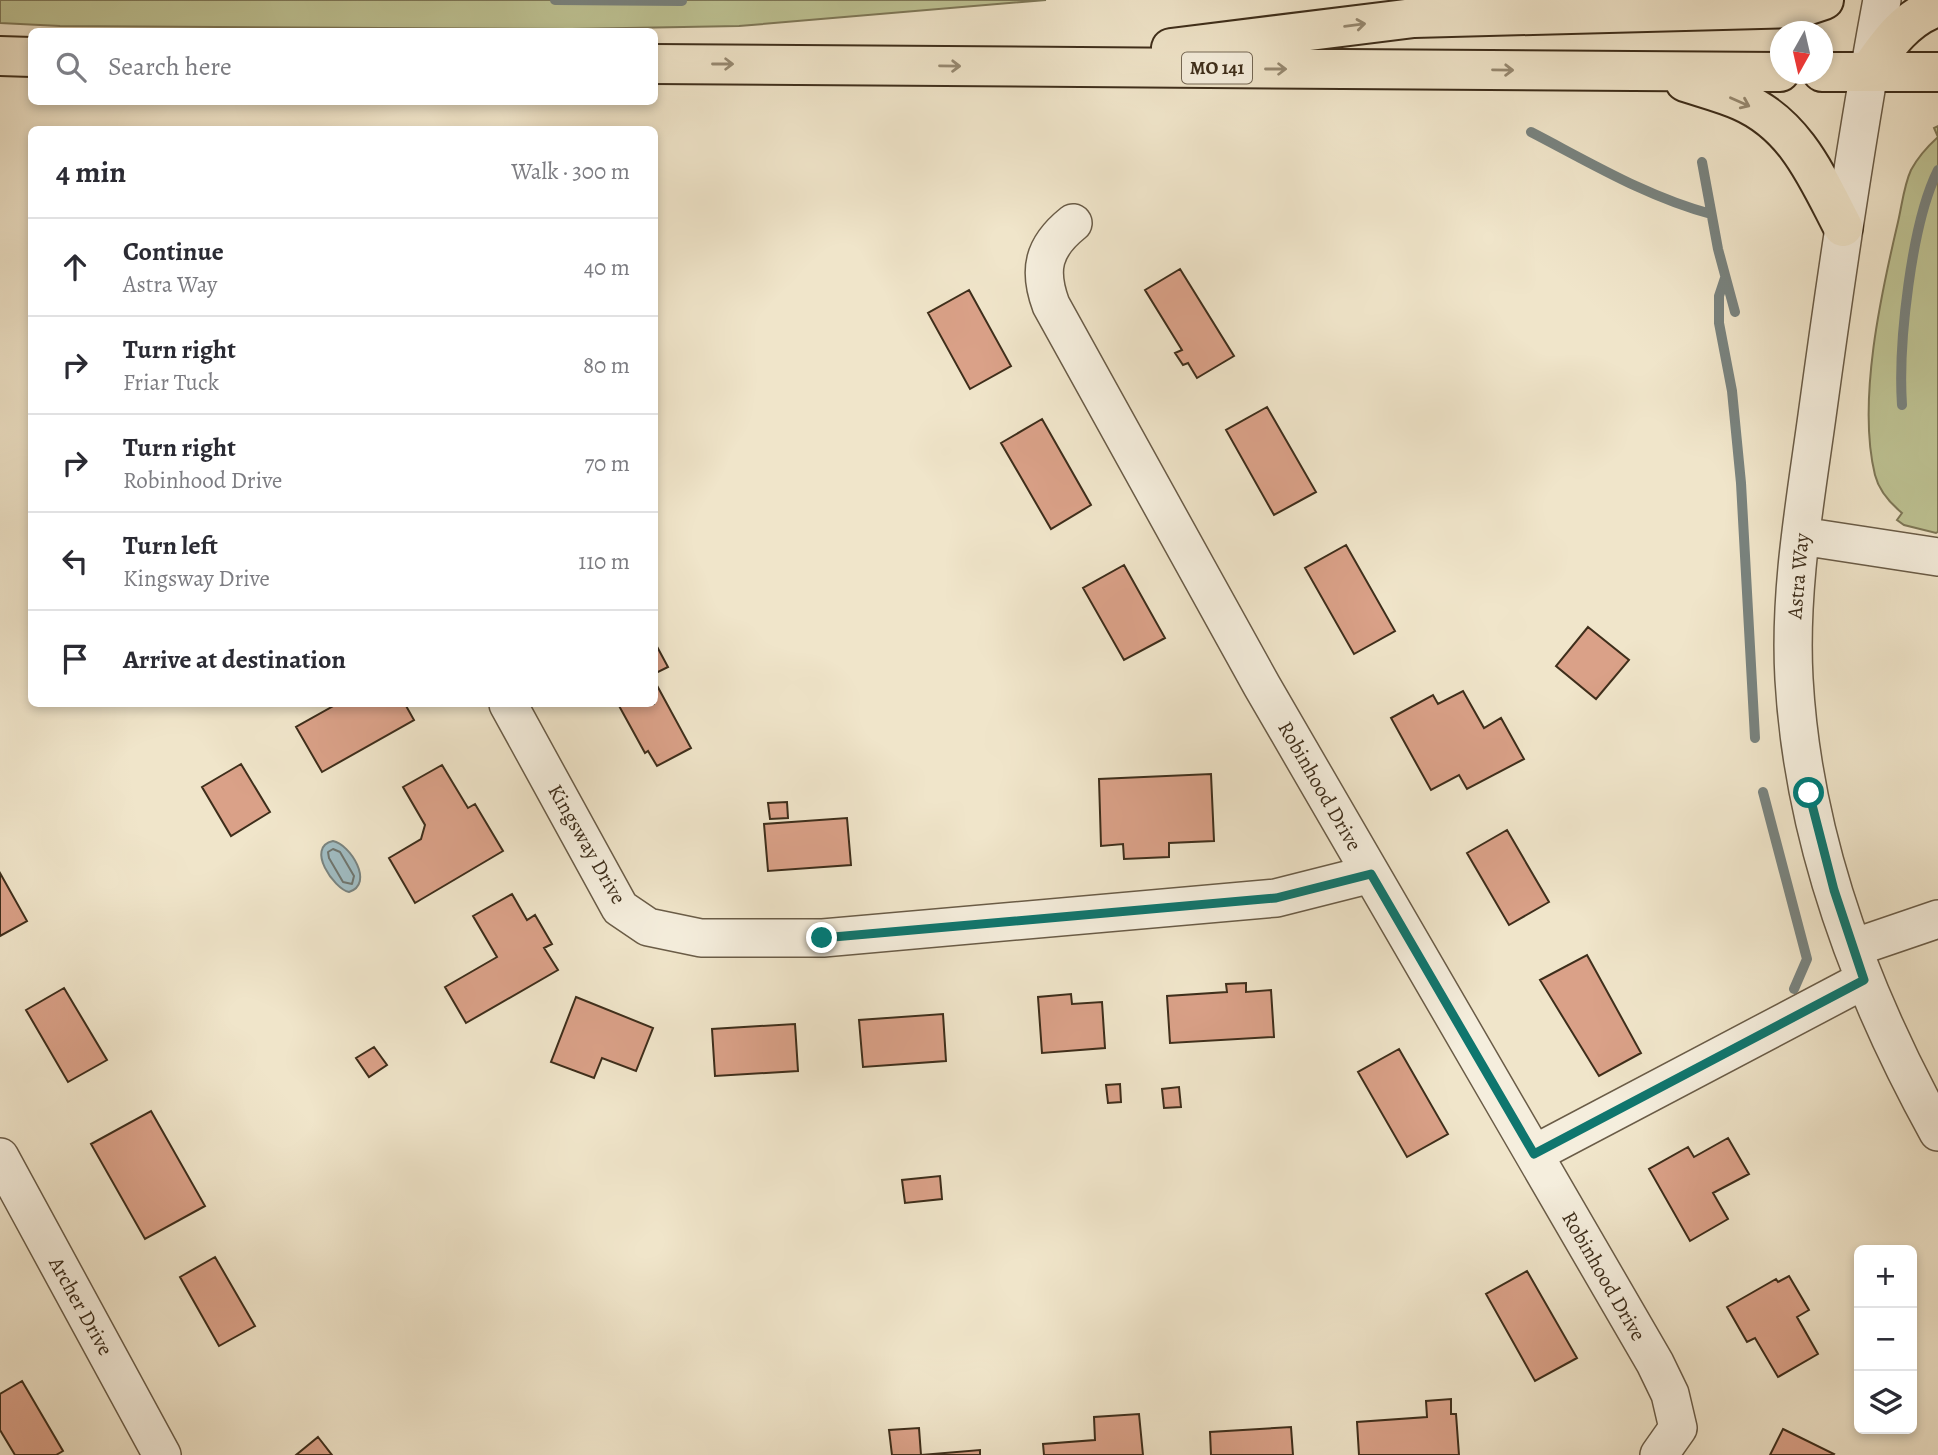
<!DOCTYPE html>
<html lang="en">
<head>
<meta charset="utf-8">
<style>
  body { margin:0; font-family:Alegreya,serif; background:#f7f7f7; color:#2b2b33 }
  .controls { position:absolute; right:21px; bottom:21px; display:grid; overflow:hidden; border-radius:10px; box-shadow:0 4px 10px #0003 }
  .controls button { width:63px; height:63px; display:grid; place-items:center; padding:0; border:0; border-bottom:2px solid #e1e1e2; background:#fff; color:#2b2b33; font:35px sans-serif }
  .compass { position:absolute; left:1770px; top:21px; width:63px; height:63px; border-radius:50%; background:#fff; box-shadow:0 4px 10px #0003; rotate:188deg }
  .stop { position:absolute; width:21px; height:21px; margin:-16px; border:5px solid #0f766e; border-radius:50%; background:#fff }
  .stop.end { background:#0f766e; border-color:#fff; box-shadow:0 2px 7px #0008 }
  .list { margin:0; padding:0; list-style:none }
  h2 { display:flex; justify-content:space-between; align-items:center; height:91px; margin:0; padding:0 28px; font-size:30px }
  h2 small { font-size:23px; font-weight:400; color:#7c7c81 }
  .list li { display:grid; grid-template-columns:46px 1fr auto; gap:21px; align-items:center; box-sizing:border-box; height:98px; padding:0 28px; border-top:2px solid #e1e1e2 }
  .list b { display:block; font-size:26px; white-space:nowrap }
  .list p { margin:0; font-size:23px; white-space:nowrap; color:#7c7c81 }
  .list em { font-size:23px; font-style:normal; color:#7c7c81 }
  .icon { flex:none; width:38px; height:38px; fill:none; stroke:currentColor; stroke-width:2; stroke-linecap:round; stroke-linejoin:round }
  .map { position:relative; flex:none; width:1938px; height:1455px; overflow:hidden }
  .search { position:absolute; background:#fff; box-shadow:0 4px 10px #0003; left:28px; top:28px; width:630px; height:77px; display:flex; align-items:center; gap:18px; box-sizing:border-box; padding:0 24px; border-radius:10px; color:#7c7c81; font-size:26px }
  .panel { position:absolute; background:#fff; box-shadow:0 4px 10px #0003; left:28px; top:126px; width:630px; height:581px; border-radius:10px }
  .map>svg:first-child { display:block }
  .green { fill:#bec394; stroke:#7e7858; stroke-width:2 }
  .water { fill:#a0bcc2; stroke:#79837f; stroke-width:2 }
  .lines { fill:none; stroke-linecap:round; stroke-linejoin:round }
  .shore { stroke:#6f756e; stroke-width:2 }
  .stream { stroke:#79837f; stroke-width:10 }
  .building { fill:#daa188; stroke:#3e2e1b; stroke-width:2 }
  .minor-casing { stroke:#6a5c47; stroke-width:40 }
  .highway-casing { stroke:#3e2e1b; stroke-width:42 }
  .minor { stroke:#f5eedd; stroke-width:37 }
  .highway { stroke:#f0e5ca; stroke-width:38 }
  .oneway { stroke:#978a72 }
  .route { stroke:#0f766e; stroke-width:9 }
  .labels { text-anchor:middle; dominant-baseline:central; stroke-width:6; stroke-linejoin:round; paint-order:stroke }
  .shield { fill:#f5eedd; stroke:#756855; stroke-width:2 }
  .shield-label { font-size:19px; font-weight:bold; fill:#3e2e1b }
  .street-label { font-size:21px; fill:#3e2e1b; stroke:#f5eedd }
</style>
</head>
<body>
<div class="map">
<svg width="1938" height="1455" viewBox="0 0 1938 1455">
  <rect width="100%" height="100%" fill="#f0e5ca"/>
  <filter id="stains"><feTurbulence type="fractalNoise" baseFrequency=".00286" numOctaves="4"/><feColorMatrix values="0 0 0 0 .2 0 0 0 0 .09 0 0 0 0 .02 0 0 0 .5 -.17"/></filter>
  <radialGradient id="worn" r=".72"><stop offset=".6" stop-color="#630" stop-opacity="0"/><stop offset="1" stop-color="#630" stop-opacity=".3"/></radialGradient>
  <path class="green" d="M 0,0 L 1046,0 L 739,26 L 571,29 L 60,26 L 0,23 Z
    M 1938,126 L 1938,532 L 1936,533 L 1904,525 L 1897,520 L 1902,513 C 1890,503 1879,491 1875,475 C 1857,402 1881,294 1898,222 C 1902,205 1904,185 1911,170 C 1918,157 1927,147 1938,137 L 1934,128 Z"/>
  <path class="water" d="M 333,841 C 350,844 375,884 349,892 C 334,889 305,847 333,841 Z"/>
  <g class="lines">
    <path class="shore" d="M 333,849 L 340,852 L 354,876 L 352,884 L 343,882 L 329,858 L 328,852 Z"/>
    <path class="stream" d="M 555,0 L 682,1
      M 1531,132 C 1589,162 1647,197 1711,214
      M 1702,162 L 1718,249 L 1735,312
      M 1725,278 L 1719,296 L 1719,323 L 1732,391 L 1741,483 L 1755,738
      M 1902,405 C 1898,345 1911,224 1938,170
      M 1763,792 L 1807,959 L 1794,989"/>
  </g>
  <path class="building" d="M 1180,269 L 1234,356 L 1197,378 L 1188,363 L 1183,365 L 1175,353 L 1182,350 L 1145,290 Z
    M 969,290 L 1011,366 L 970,389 L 928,313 Z
    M 1267,407 L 1316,492 L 1274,515 L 1226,430 Z
    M 1042,419 L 1091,505 L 1051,529 L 1001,443 Z
    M 1346,545 L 1395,631 L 1354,654 L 1305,568 Z
    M 1124,565 L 1165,638 L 1124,660 L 1083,588 Z
    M 1588,627 L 1629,660 L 1596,699 L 1556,666 Z
    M 654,641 L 668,667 L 654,674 Z
    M 654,680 L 691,748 L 657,766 L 648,751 L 645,753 L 618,704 L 654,704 Z
    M 1463,691 L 1484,728 L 1501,718 L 1524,759 L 1467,789 L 1459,775 L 1431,790 L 1391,718 L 1433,695 L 1438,704 Z
    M 337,704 L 405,704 L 414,720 L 322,772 L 296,727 Z
    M 241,764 L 270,812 L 231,836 L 202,787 Z
    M 442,765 L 468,808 L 475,804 L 503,851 L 415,903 L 389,858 L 421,839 L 425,825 L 403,787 Z
    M 1211,774 L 1214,841 L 1169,843 L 1169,857 L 1124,859 L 1123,844 L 1101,846 L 1099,779 Z
    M 787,802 L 788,818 L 770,819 L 768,803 Z
    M 847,818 L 851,865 L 768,871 L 764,824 Z
    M 1507,830 L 1549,902 L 1509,925 L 1467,853 Z
    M 0,873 L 27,921 L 0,936 Z
    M 512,894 L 527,920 L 535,915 L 552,944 L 544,948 L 558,970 L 466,1023 L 445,987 L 497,957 L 473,916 Z
    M 1587,955 L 1641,1053 L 1599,1076 L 1540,980 Z
    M 1246,983 L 1246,992 L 1271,990 L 1274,1037 L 1170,1043 L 1167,996 L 1227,992 L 1226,984 Z
    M 64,988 L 107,1060 L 68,1082 L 26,1010 Z
    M 1071,994 L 1072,1004 L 1102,1002 L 1105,1048 L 1042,1053 L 1038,997 Z
    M 576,997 L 653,1028 L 636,1071 L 602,1058 L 594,1078 L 551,1062 Z
    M 943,1014 L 946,1061 L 863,1067 L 859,1020 Z
    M 795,1024 L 798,1071 L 715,1076 L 712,1029 Z
    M 374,1047 L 387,1065 L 369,1077 L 356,1058 Z
    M 1399,1049 L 1448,1134 L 1407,1157 L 1358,1072 Z
    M 1120,1084 L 1121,1102 L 1108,1103 L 1106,1085 Z
    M 1179,1087 L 1181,1107 L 1164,1108 L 1162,1089 Z
    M 151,1111 L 205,1206 L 145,1239 L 91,1144 Z
    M 1728,1138 L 1749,1174 L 1713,1193 L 1728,1219 L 1690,1241 L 1649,1169 L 1688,1147 L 1694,1157 Z
    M 940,1176 L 942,1199 L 905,1203 L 902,1180 Z
    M 215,1257 L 255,1326 L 219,1346 L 180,1277 Z
    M 1527,1271 L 1577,1358 L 1535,1381 L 1486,1294 Z
    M 1789,1276 L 1809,1310 L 1797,1317 L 1818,1354 L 1778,1377 L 1755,1338 L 1747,1342 L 1727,1307 L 1776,1279 L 1778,1282 Z
    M 22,1381 L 63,1451 L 56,1455 L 15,1455 L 0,1430 L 0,1394 Z
    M 1451,1399 L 1451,1414 L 1456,1414 L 1459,1455 L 1359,1455 L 1357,1422 L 1427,1417 L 1426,1401 Z
    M 1139,1414 L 1143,1455 L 1044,1455 L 1043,1444 L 1095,1440 L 1094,1417 Z
    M 1291,1427 L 1293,1455 L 1211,1455 L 1210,1432 Z
    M 919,1428 L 921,1455 L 892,1455 L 889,1430 Z
    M 1783,1429 L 1834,1454 L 1833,1455 L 1770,1455 Z
    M 318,1437 L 332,1455 L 296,1455 Z
    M 980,1450 L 980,1455 L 921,1455 Z"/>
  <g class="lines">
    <g class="minor-casing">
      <path id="minor" d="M 1882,0 C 1856,138 1836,277 1817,416 C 1805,503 1789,591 1794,679 C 1803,838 1861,993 1938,1132
        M 1073,223 C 1043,247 1038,270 1051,305 L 1262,686 L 1655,1363 L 1670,1394 L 1678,1428 L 1659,1455
        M 1801,536 L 1938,557
        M 508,704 L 620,908 L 648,927 L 701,938 L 823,938 L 1276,898 L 1371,874
        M 1853,948 L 1938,919
        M 1534,1154 L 1864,980
        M 0,1157 L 162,1455"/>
    </g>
    <g class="highway-casing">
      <path id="highway" d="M 1171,48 L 1414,18 L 1800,8 L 1824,0
        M 0,56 L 32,57
        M 654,64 L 1780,72
        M 1869,71 C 1887,45 1906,17 1938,7
        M 1822,72 L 1938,72
        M 1685,82 C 1703,88 1723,93 1741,101 C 1796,125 1817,177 1843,227"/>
    </g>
    <use href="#minor" class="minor"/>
    <use href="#highway" class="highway"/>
  </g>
  <defs><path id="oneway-shaft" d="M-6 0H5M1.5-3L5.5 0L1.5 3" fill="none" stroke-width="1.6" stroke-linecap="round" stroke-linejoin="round" transform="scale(1.75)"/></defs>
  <g class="oneway">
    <use href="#oneway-shaft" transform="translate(1355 25) rotate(-7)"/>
    <use href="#oneway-shaft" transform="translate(723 64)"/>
    <use href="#oneway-shaft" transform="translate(950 66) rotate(1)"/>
    <use href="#oneway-shaft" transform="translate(1276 69)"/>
    <use href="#oneway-shaft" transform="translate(1503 70) rotate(1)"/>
    <use href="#oneway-shaft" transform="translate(1740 102) rotate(24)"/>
  </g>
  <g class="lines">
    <path class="route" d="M 822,938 L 1276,898 L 1371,874 L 1534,1154 L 1864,980 L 1834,890 L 1809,793"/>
  </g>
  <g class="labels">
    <rect class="shield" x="1182" y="52.5" width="70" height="31" rx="5"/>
    <g class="shield-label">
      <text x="1217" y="68">MO 141</text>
    </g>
    <g class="street-label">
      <text transform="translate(1798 576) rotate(-85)">Astra Way</text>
      <text transform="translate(1320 786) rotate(60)">Robinhood Drive</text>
      <text transform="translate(587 844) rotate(60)">Kingsway Drive</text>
      <text transform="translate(1604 1276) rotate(60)">Robinhood Drive</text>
      <text transform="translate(81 1306) rotate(61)">Archer Drive</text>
    </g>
  </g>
  <rect width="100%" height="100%" filter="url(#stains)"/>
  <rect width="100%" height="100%" fill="url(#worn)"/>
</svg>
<div class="controls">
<button>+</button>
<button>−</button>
<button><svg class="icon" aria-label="layers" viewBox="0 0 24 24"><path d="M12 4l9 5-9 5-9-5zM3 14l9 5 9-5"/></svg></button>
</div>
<svg class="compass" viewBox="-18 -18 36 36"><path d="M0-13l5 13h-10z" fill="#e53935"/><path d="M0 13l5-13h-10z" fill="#7c7c81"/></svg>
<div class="stop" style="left:1809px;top:793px"></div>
<div class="stop end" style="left:822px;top:938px"></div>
<div class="search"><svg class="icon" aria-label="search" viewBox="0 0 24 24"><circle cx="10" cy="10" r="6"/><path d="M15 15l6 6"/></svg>Search here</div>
<section class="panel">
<h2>4 min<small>Walk · 300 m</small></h2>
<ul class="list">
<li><svg class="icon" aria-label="ahead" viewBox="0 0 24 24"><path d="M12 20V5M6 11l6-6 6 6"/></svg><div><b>Continue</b><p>Astra Way</p></div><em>40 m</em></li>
<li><svg class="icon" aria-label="right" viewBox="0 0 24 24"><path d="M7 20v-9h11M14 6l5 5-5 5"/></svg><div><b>Turn right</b><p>Friar Tuck</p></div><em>80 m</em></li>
<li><svg class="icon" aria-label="right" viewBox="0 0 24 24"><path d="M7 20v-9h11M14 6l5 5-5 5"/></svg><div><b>Turn right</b><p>Robinhood Drive</p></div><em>70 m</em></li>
<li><svg class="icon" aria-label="left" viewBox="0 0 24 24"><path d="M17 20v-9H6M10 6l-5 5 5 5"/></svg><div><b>Turn left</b><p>Kingsway Drive</p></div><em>110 m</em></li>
<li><svg class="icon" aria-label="arrive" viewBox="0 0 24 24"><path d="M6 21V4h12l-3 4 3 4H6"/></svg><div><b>Arrive at destination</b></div></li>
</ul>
</section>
</div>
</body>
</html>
